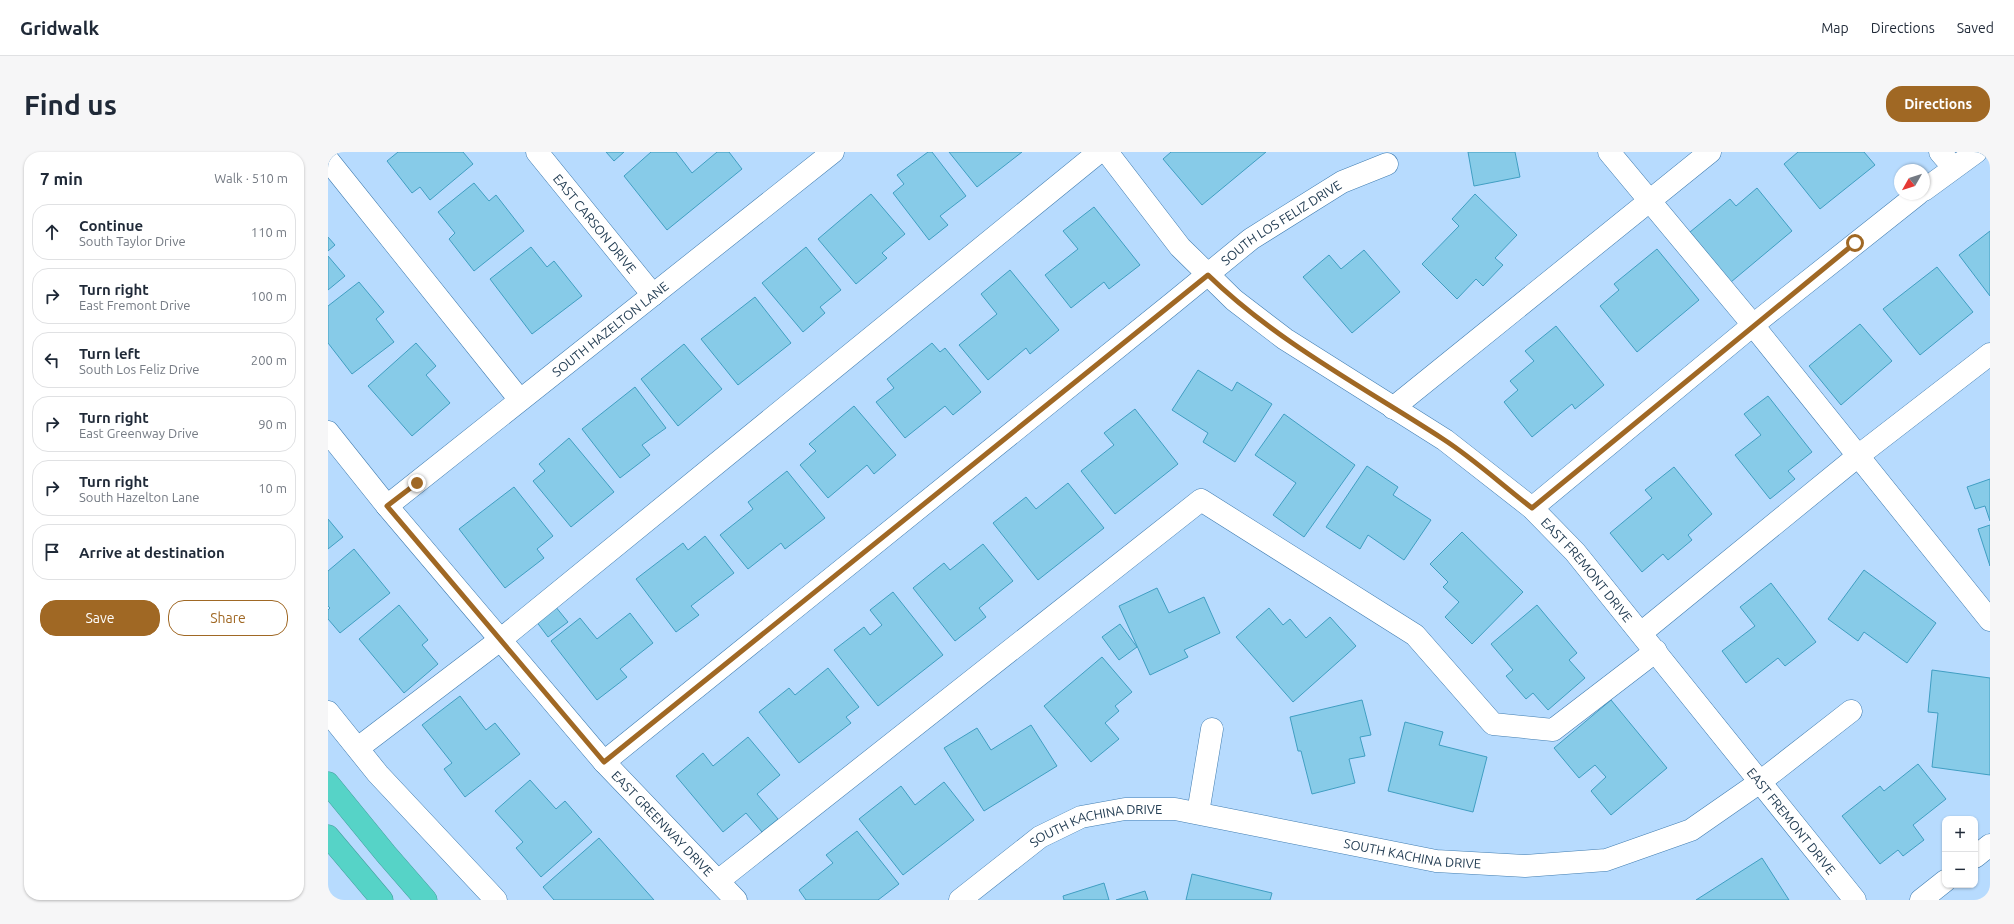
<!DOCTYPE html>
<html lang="en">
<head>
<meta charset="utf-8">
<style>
  body { margin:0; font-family:Ubuntu,sans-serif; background:#f6f6f7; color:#1f2937 }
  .controls { position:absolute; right:12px; bottom:12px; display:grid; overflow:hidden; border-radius:8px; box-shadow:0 1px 3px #0004 }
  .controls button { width:36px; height:36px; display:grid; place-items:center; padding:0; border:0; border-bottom:1px solid #e0e1e3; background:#fff; color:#1f2937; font:20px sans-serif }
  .compass { position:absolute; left:1566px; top:12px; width:36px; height:36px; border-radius:50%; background:#fff; box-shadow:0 1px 3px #0004; rotate:231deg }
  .stop { position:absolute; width:12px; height:12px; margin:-9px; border:3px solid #a06824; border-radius:50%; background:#fff }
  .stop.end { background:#a06824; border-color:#fff; box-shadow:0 1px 4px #0008 }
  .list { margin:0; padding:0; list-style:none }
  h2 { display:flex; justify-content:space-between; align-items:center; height:52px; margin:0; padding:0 16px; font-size:17px }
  h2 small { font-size:13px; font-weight:400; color:#747a83 }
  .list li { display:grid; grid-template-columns:26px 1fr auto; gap:12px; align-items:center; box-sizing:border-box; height:56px; margin:0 8px 8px; padding:0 8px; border:1px solid #e0e1e3; border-radius:16px }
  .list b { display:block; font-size:15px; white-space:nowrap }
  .list p { margin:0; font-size:13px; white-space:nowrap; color:#747a83 }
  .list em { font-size:13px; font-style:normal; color:#747a83 }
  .actions { display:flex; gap:8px; padding:12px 16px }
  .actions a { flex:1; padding:9px 0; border:1px solid #a06824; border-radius:16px; text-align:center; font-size:14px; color:#a06824 }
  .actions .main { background:#a06824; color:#fff }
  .icon { flex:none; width:22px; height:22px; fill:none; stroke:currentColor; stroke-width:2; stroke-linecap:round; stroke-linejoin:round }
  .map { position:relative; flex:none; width:1662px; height:748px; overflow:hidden; border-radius:16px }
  header { display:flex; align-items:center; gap:24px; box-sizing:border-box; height:56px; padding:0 20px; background:#fff; border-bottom:1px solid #e0e1e3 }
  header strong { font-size:19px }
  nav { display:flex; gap:22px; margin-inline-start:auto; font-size:14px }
  .intro { display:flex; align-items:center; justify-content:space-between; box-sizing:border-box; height:96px; padding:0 24px }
  h1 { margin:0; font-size:28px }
  .button { padding:10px 18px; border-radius:16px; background:#a06824; color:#fff; font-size:14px; font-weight:700 }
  main { display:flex; gap:24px; padding:0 24px }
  aside { flex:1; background:#fff; border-radius:16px; box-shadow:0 1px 3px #0004 }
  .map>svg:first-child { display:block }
  .building { fill:#87cbe8; stroke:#409ec2 }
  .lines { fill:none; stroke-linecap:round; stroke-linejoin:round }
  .minor-casing { stroke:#407db1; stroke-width:23 }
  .highway-casing { stroke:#449f9f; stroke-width:23 }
  .minor { stroke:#fff; stroke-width:22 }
  .highway { stroke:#56d3c7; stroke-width:22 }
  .route { stroke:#a06824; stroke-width:5 }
  .labels { text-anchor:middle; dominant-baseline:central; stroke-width:3.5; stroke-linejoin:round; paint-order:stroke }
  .street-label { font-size:13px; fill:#243e54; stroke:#f2f8fe }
</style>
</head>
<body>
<header>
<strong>Gridwalk</strong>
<nav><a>Map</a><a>Directions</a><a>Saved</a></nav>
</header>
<div class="intro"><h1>Find us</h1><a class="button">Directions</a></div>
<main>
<aside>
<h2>7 min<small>Walk · 510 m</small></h2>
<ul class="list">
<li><svg class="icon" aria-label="ahead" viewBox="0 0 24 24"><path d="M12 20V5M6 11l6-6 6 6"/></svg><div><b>Continue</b><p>South Taylor Drive</p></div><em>110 m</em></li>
<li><svg class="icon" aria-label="right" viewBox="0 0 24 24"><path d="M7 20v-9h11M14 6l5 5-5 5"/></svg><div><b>Turn right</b><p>East Fremont Drive</p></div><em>100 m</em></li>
<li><svg class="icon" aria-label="left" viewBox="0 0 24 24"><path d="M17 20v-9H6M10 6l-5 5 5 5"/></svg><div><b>Turn left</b><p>South Los Feliz Drive</p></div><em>200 m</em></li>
<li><svg class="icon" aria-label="right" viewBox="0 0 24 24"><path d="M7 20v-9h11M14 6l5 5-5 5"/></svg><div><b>Turn right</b><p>East Greenway Drive</p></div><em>90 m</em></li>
<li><svg class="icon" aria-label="right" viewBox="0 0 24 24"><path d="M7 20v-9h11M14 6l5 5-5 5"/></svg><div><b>Turn right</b><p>South Hazelton Lane</p></div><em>10 m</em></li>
<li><svg class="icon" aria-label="arrive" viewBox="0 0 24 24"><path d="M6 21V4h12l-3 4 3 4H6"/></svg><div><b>Arrive at destination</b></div></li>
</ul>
<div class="actions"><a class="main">Save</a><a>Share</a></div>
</aside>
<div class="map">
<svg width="1662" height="748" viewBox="0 0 1662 748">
  <rect width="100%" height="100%" fill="#b7dbfe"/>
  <path class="building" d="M 70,0 L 135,0 L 145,12 L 102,48 L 92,35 L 84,41 L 59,9 Z
    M 278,0 L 296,0 L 286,9 Z
    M 323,0 L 348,0 L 364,21 L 389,0 L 401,0 L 414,17 L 339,78 L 296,24 Z
    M 600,0 L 604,0 L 638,44 L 612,64 L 620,73 L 601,88 L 565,41 L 576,32 L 569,23 Z
    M 621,0 L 694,0 L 649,35 Z
    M 843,0 L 938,0 L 874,53 L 835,7 Z
    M 1140,0 L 1187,0 L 1192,25 L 1146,34 Z
    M 1470,0 L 1536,0 L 1547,13 L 1492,57 L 1456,12 Z
    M 146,31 L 161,49 L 168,43 L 196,79 L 146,119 L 121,87 L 127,81 L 110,60 Z
    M 1429,36 L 1464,79 L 1403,130 L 1362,80 L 1402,47 L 1408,54 Z
    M 543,42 L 577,82 L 554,101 L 559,106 L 528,132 L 490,87 Z
    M 1147,42 L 1189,83 L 1167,106 L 1175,113 L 1155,134 L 1148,127 L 1129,147 L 1094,112 L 1131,74 L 1124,67 Z
    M 766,55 L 812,113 L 781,137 L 776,130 L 743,156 L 717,123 L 750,97 L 735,79 Z
    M 1662,79 L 1662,144 L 1631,103 Z
    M 0,85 L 7,93 L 0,99 Z
    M 203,95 L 219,115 L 226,109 L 254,144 L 204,182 L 162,127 Z
    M 478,95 L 513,138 L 492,155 L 497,161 L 475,180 L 434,131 Z
    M 1329,97 L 1371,148 L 1309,200 L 1272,154 L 1291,138 L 1286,132 Z
    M 1036,98 L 1072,140 L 1024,181 L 975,125 L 1001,103 L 1013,117 Z
    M 0,104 L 17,124 L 0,138 Z
    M 1609,115 L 1645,160 L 1592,203 L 1555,157 Z
    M 682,118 L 731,178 L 702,202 L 698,196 L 660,228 L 631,193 L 669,162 L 653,142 Z
    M 31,130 L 56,160 L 48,167 L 66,190 L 24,222 L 0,191 L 0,154 Z
    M 427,145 L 463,191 L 410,233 L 373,187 Z
    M 1532,172 L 1564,209 L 1513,253 L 1481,214 Z
    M 1228,174 L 1276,233 L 1247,257 L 1244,252 L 1204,285 L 1176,250 L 1190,238 L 1182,229 L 1206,209 L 1197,199 Z
    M 88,191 L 108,214 L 98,223 L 122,251 L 84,284 L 40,234 Z
    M 604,191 L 612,200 L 617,196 L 653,240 L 625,263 L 617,254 L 577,286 L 548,250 L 566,236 L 559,227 Z
    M 356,192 L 394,237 L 350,274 L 313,227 Z
    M 870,218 L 904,239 L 909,230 L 944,252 L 907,310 L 875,290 L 880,281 L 844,258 Z
    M 307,235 L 338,276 L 314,293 L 322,303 L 292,326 L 254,277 Z
    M 1440,244 L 1484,300 L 1460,319 L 1467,327 L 1442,347 L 1407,303 L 1433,283 L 1416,262 Z
    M 526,254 L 568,303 L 546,322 L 539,313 L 500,346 L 472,313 L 488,299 L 481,292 Z
    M 807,257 L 850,312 L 787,362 L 753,319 L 786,293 L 776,281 Z
    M 956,262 L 1027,313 L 976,385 L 945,363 L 968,331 L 927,303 Z
    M 241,286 L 286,340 L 243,375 L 205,329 L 217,319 L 211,312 Z
    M 1039,314 L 1070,335 L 1065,343 L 1103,368 L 1076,408 L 1040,383 L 1032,397 L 998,375 Z
    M 1346,315 L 1384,362 L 1360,383 L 1364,388 L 1340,408 L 1335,402 L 1314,420 L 1282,381 L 1324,346 L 1317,338 Z
    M 459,319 L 497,366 L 457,397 L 453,391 L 420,417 L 392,383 L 425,357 L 420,350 Z
    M 1662,327 L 1662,369 L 1657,354 L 1647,357 L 1639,335 Z
    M 740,331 L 776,376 L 710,428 L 665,371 L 698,345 L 708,357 Z
    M 186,335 L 225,384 L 209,397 L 216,406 L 177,436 L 131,377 Z
    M 0,367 L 15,385 L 0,397 Z
    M 1662,373 L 1662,414 L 1650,377 Z
    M 1134,380 L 1195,440 L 1144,492 L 1117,465 L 1131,450 L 1115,435 L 1120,430 L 1102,412 Z
    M 377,384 L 406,421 L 363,454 L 371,463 L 348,480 L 308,427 L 355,391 L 360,398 Z
    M 655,392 L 685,429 L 651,456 L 658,465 L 627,489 L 585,436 L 616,411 L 622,418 Z
    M 26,397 L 62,441 L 12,481 L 0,467 L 0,458 L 2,456 L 0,454 L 0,419 Z
    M 1536,418 L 1608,471 L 1579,511 L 1536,480 L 1530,489 L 1500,467 Z
    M 1443,431 L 1488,490 L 1457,514 L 1450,506 L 1418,531 L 1394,499 L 1427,474 L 1412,455 Z
    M 829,436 L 841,461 L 876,445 L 892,481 L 856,498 L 860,505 L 822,523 L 791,454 Z
    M 565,440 L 615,503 L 550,554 L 506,498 L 536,475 L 542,483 L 554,473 L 542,458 Z
    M 71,453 L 100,488 L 94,493 L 110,512 L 76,541 L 31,487 Z
    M 1209,453 L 1249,501 L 1241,508 L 1257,526 L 1220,558 L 1205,541 L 1198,547 L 1178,524 L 1185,518 L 1163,492 Z
    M 227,454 L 240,470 L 220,485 L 208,469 Z
    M 941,456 L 955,473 L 962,467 L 978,486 L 1002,465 L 1028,494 L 965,550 L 908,485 Z
    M 302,461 L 325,491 L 292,517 L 299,525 L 269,548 L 223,489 L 252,466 L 269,487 Z
    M 792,472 L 809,495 L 791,508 L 774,485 Z
    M 774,505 L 804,540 L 787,554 L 791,559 L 777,571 L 791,587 L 763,610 L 716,554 Z
    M 500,516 L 531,555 L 518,565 L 523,571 L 471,611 L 431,560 L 461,536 L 467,543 Z
    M 1604,518 L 1662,526 L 1662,623 L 1604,615 L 1610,561 L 1600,560 Z
    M 132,544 L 158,578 L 167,571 L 192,602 L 137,645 L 116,617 L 124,611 L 94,573 Z
    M 1034,548 L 1043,583 L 1032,585 L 1037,604 L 1021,607 L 1027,631 L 984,642 L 973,599 L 970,599 L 962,565 Z
    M 1283,548 L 1339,616 L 1283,663 L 1263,639 L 1278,625 L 1267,613 L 1251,626 L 1226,596 Z
    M 1077,570 L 1115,580 L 1111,593 L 1159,605 L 1145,660 L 1060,639 Z
    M 703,573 L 729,614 L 656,659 L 616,596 L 649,576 L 663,598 Z
    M 420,585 L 452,623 L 429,642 L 450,667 L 434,680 L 418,661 L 395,680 L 348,624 L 375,601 L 385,614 Z
    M 1590,612 L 1618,647 L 1585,673 L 1596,688 L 1575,704 L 1570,698 L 1552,712 L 1514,664 L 1552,634 L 1556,639 Z
    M 202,628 L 228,657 L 237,649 L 264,680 L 213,725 L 188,696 L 195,690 L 167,659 Z
    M 616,630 L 646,668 L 575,723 L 531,667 L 573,634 L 587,653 Z
    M 529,679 L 571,732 L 550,748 L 478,748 L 471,738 L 505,711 L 498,703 Z
    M 271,686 L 326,748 L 226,748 L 215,735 Z
    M 1434,706 L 1461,748 L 1368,748 Z
    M 864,722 L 944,741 L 942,748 L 858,748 Z
    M 776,731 L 781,748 L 736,748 L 735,744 Z
    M 817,739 L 820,748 L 788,748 Z"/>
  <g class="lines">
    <g class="minor-casing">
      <g id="minor">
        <path id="s1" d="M 209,0 L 325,143"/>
        <path id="s2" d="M 779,0 L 852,95 L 906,148 L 957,187 L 1117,288 L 1204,356 L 1247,400 L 1527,748"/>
        <path d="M 1281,0 L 1416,162 L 1662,468"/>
        <path d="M 1612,0 L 1625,15"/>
        <path d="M 0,8 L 192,248"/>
        <path d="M 1596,38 L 1648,0"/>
        <path d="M 1065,256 L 1382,0"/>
        <path id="s3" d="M 0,280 L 59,354 L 276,610 L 408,748"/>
        <path id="s4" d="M 59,354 L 505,0"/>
        <path d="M 1204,356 L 1425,173 L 1590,42"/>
        <path d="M 1313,481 L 1530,304 L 1662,202"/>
        <path d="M 0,560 L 50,622 L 168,748"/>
        <path d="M 30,596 L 172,488 L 771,0"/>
        <path id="s5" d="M 276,610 L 846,150 L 923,87 L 1014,30 L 1059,12"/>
        <path d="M 870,661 L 884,577"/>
        <path d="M 1647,705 L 1662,693"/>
        <path d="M 390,729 L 873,348 L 1087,483 L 1165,572 L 1225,578 L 1328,499"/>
        <path id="s6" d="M 632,748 L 712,685 L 753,665 L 797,657 L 847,657 L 1108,709 L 1197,714 L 1278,708 L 1363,678 L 1432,630 L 1523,559"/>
        <path d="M 1593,748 L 1617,729"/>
      </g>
    </g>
    <g class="highway-casing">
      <path id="highway" d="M 0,631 L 58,702 L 98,748
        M 0,684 L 54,748"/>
    </g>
    <use href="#minor" class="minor"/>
    <use href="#highway" class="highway"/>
  </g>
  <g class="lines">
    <path class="route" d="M 89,331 L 59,354 L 276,610 L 880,123 C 949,190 1035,235 1115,287 C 1146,307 1174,333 1204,356 L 1527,91"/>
  </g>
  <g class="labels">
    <g class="street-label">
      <text stroke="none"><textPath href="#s1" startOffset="92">EAST CARSON DRIVE</textPath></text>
      <text stroke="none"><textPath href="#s5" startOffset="866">SOUTH LOS FELIZ DRIVE</textPath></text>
      <text stroke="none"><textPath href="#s4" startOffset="285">SOUTH HAZELTON LANE</textPath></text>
      <text stroke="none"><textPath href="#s2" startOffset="642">EAST FREMONT DRIVE</textPath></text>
      <text stroke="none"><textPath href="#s2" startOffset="966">EAST FREMONT DRIVE</textPath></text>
      <text stroke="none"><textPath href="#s3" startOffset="515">EAST GREENWAY DRIVE</textPath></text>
      <text stroke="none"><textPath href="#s6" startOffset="160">SOUTH KACHINA DRIVE</textPath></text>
      <text stroke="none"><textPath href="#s6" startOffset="484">SOUTH KACHINA DRIVE</textPath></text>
    </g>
  </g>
</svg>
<div class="controls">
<button>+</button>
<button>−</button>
</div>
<svg class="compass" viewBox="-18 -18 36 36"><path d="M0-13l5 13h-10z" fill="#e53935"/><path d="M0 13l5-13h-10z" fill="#747a83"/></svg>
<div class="stop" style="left:1527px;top:91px"></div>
<div class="stop end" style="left:89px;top:331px"></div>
</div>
</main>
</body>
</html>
